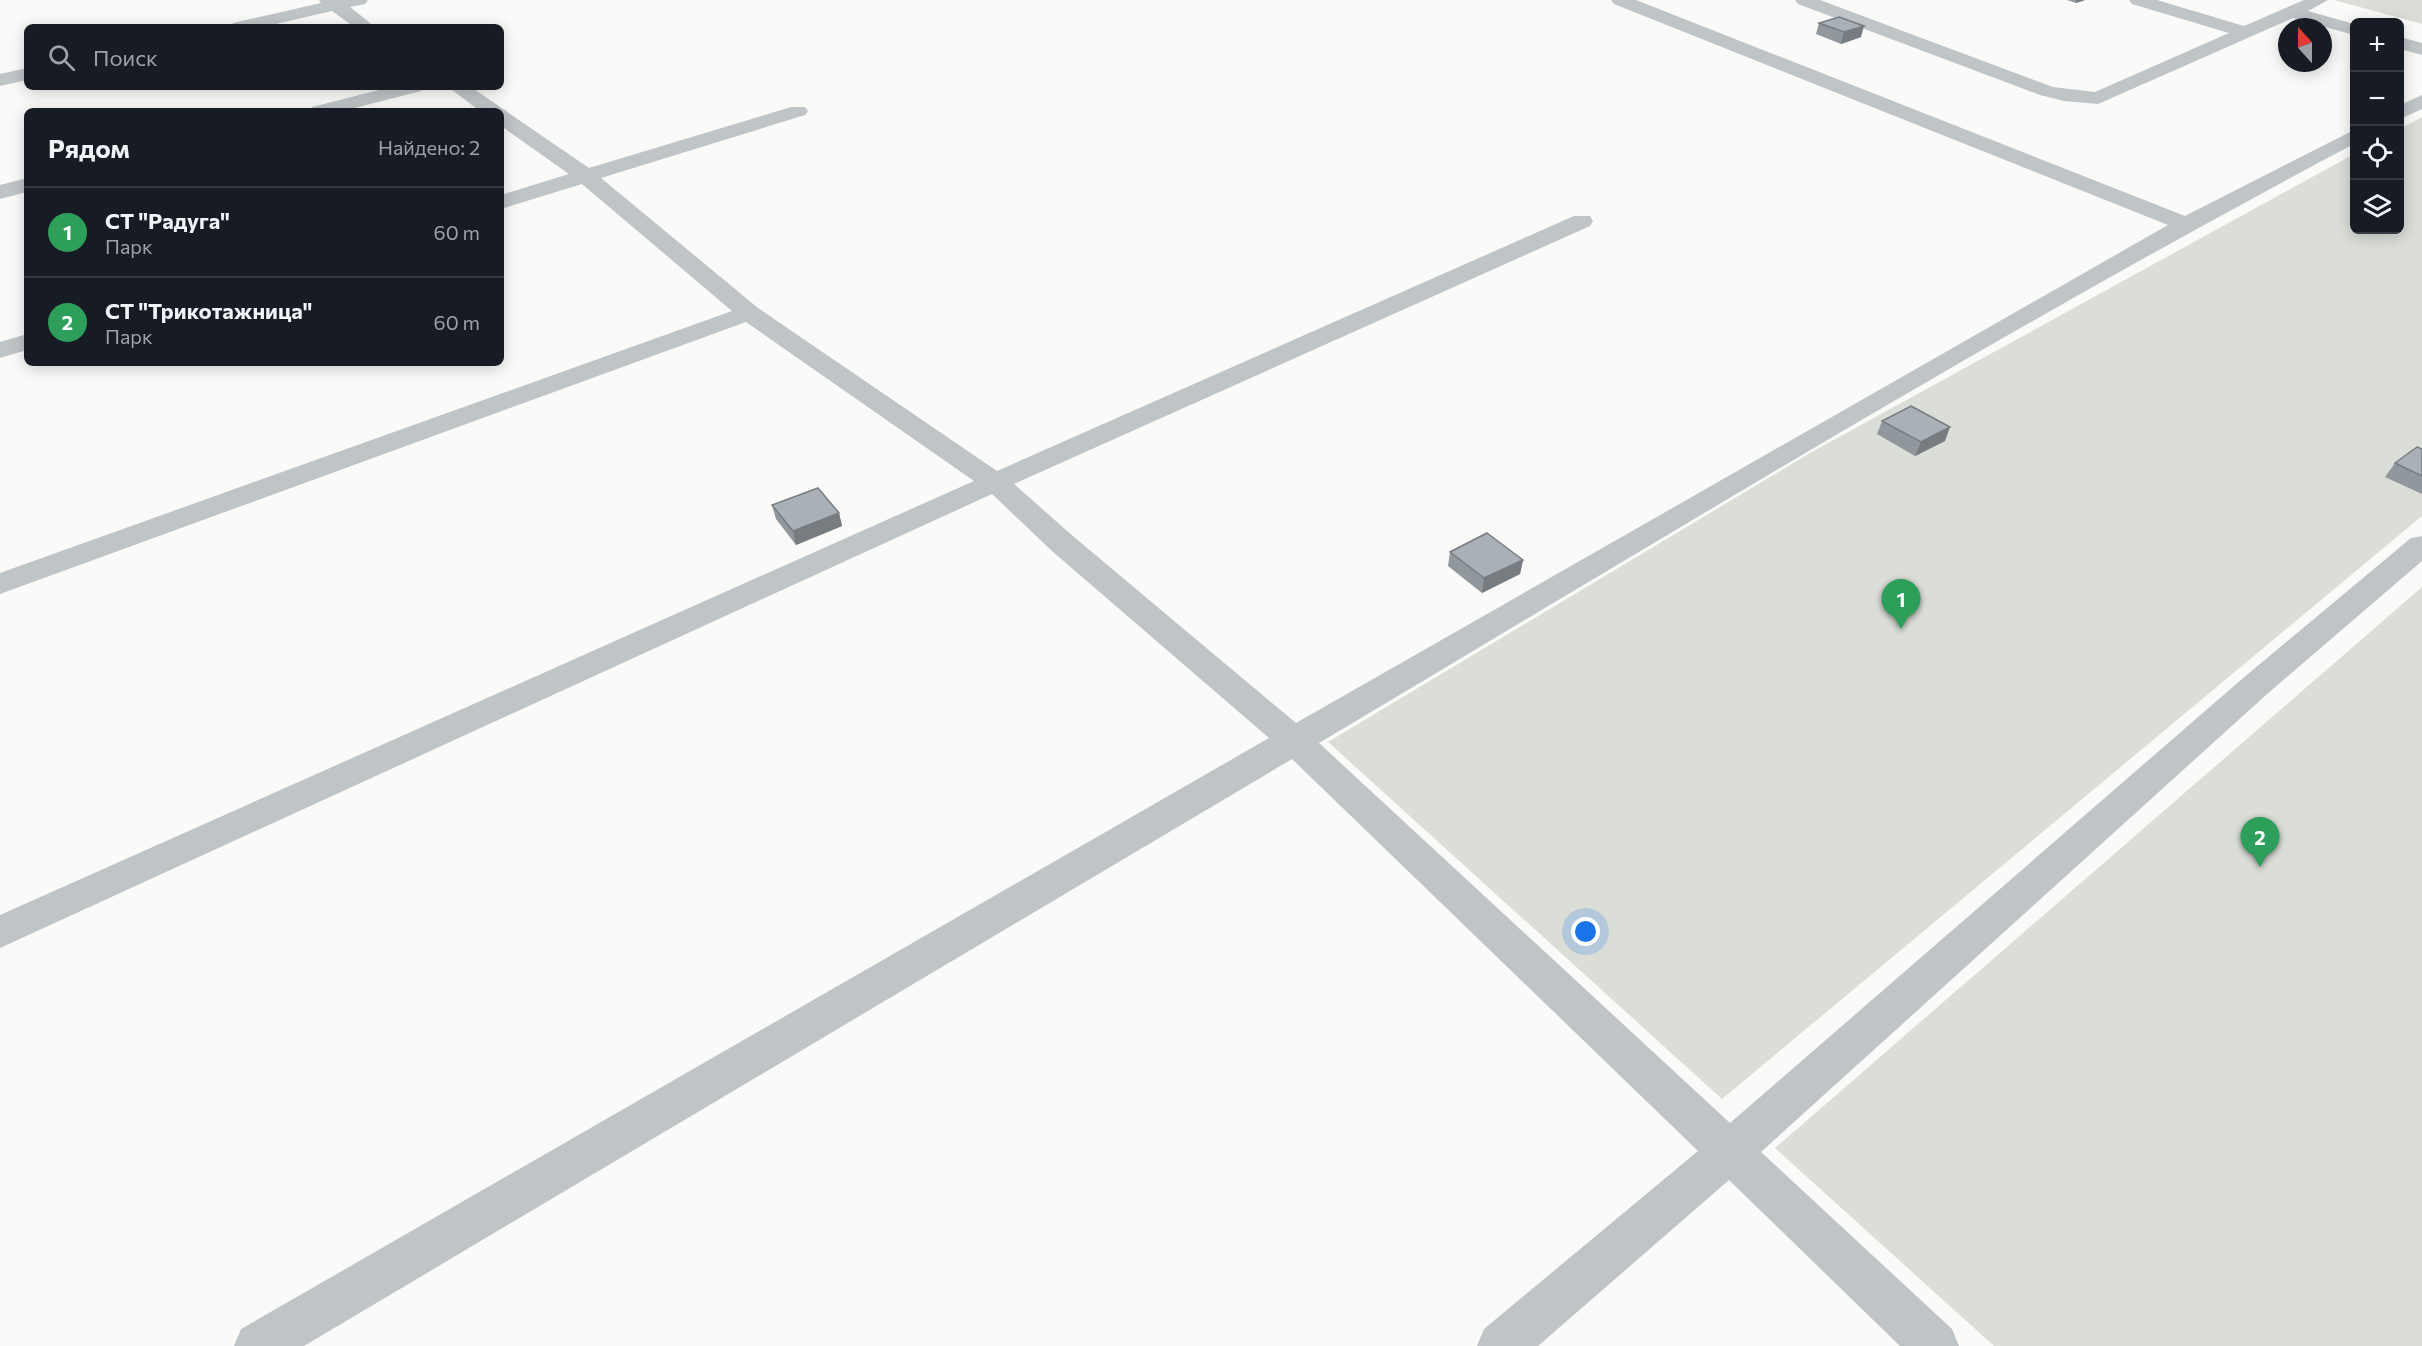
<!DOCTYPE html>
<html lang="ru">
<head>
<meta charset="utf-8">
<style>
  body { margin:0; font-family:Commissioner,sans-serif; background:#20242c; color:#f1f3f6 }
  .controls { position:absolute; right:18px; top:18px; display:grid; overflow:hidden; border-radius:9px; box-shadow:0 3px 15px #0003 }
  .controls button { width:54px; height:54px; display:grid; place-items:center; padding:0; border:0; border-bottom:2px solid #363941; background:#171b24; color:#f1f3f6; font:30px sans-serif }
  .compass { position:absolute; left:2278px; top:18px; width:54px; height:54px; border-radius:50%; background:#171b24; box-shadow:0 3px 15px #0003; rotate:339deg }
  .you { position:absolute; left:1586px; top:932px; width:21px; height:21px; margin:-15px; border:4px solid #fff; border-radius:50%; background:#1a73e8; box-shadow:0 0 0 9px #1a73e833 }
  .badge { display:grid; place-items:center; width:39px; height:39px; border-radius:50%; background:#1a73e8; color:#fff; font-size:20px; font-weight:700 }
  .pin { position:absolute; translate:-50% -50px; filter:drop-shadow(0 2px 3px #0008) }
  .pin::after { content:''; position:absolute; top:32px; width:21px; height:18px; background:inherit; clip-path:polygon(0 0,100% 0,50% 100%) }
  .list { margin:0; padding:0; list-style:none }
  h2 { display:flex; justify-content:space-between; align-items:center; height:78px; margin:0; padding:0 24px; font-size:26px }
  h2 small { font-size:20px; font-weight:400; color:#9ea1a6 }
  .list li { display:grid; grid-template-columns:39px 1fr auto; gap:18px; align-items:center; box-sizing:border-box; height:90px; padding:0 24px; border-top:2px solid #363941 }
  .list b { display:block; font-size:22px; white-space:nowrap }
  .list p { margin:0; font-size:20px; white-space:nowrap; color:#9ea1a6 }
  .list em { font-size:20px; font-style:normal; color:#9ea1a6 }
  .icon { flex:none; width:33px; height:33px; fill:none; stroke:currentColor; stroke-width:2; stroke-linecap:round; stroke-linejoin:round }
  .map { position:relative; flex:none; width:2422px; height:1346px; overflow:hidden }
  .search { position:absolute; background:#171b24; box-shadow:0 3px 15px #0003; left:24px; top:24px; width:480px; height:66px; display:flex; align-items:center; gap:15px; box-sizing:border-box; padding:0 21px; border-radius:9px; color:#9ea1a6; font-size:22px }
  .panel { position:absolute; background:#171b24; box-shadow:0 3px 15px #0003; left:24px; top:108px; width:480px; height:258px; border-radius:9px }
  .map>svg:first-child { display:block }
  .green { fill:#daded7 }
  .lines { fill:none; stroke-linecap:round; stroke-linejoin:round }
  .service { fill:#bfc4c7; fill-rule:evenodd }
  .wall { fill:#91989d }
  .shaded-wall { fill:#767c80 }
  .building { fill:#a9b1b7; stroke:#767c80; stroke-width:1.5 }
</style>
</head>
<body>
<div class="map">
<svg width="2422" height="1346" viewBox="0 0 2422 1346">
  <rect width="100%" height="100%" fill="#fafaf8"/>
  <path class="green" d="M 2334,0 L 2422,0 L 2422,24 Z
    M 2422,117 L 2422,516 L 1722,1099 L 1328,742 L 1810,453 L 2354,154 L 2354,230 L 2400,230 L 2400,129 Z
    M 2422,587 L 2422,1346 L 1994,1346 L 1775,1148 Z"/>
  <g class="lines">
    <path class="service" d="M 319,0 L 368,0 L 365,4 L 350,7 L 375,27 L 354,27 L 332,11 L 263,27 L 230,27 L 233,23 L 321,3 Z
      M 1611,0 L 1636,0 L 2185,216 L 2354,130 L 2354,144 C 2002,330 1662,539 1319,743 L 1730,1123 L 2242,679 L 2411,538 L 2422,536 L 2422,561 L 2266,695 L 1761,1152 L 1952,1329 L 1959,1346 L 1900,1346 L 1729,1180 L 1538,1346 L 1477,1346 L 1484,1329 L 1698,1151 L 1292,759 L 304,1346 L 234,1346 L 241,1329 L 1269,738 L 1052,551 L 992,494 L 0,948 L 0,915 L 974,481 L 746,322 L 0,594 L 0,573 L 732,311 L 582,184 L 501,209 L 501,195 L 569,174 L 501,126 L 501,111 L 480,111 L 448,87 L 471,87 L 589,168 L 791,107 L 805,107 L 808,111 L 805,115 L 601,178 L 758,308 L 997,471 L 1574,216 L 1590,216 L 1593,221 L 1590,226 L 1014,484 L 1074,537 L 1296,723 L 2168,225 L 1614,4 Z
      M 1795,0 L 1820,0 L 2053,87 L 2095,92 L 2229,33 L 2132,4 L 2129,0 L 2157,0 L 2244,26 L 2304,0 L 2328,0 L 2308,11 L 2354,24 L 2354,35 L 2293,18 L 2098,104 L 2064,101 L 2040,95 L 1798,4 Z
      M 2400,37 L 2422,43 L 2422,55 L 2400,49 Z
      M 27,68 L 27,80 L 0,86 L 0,74 Z
      M 391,87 L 424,87 L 421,91 L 343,111 L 309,111 L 312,107 Z
      M 2422,95 L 2422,109 L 2400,119 L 2400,105 Z
      M 27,178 L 27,192 L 0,199 L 0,185 Z
      M 27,334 L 27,350 L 0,358 L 0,342 Z"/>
  </g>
  <path class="wall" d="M 2067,0 L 2085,0 L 2076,3 Z
    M 1819,23 L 1861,37 L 1841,44 L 1816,34 Z
    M 1882,421 L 1945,441 L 1915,456 L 1877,434 Z
    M 2422,449 L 2422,494 L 2385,477 L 2395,463 Z
    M 772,505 L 839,513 L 842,526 L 796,545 L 776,519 Z
    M 1450,552 L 1523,560 L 1520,574 L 1482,593 L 1448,566 Z"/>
  <path class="shaded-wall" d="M 2077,0 L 2085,0 L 2076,3 Z
    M 1864,26 L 1861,37 L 1841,44 L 1844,32 Z
    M 1950,427 L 1945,441 L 1915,456 L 1921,442 Z
    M 839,513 L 842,526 L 796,545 L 793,531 Z
    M 1523,560 L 1520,574 L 1482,593 L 1484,578 Z"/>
  <path class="building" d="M 1839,17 L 1864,26 L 1844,32 L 1819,23 Z
    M 1911,406 L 1950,427 L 1921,442 L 1882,421 Z
    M 2417,447 L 2422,449 L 2422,476 L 2395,463 Z
    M 818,488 L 839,513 L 793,531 L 772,505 Z
    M 1487,533 L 1523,560 L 1484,578 L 1450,552 Z"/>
</svg>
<div class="controls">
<button>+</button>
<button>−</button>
<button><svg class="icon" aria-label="locate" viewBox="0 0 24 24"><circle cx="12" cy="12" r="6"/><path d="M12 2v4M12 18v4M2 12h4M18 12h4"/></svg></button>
<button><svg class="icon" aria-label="layers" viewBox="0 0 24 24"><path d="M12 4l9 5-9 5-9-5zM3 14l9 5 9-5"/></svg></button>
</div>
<svg class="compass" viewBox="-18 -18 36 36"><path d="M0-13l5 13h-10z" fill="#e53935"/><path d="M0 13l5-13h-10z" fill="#9ea1a6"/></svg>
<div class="you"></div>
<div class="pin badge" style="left:1901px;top:629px;background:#2e9e5b">1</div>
<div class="pin badge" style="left:2260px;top:867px;background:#2e9e5b">2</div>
<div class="search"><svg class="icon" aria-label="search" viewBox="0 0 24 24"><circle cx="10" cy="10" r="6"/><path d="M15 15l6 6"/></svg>Поиск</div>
<section class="panel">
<h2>Рядом<small>Найдено: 2</small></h2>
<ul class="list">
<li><span class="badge" style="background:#2e9e5b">1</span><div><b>СТ &quot;Радуга&quot;</b><p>Парк</p></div><em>60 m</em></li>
<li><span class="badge" style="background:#2e9e5b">2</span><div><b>СТ &quot;Трикотажница&quot;</b><p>Парк</p></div><em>60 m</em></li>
</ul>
</section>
</div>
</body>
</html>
